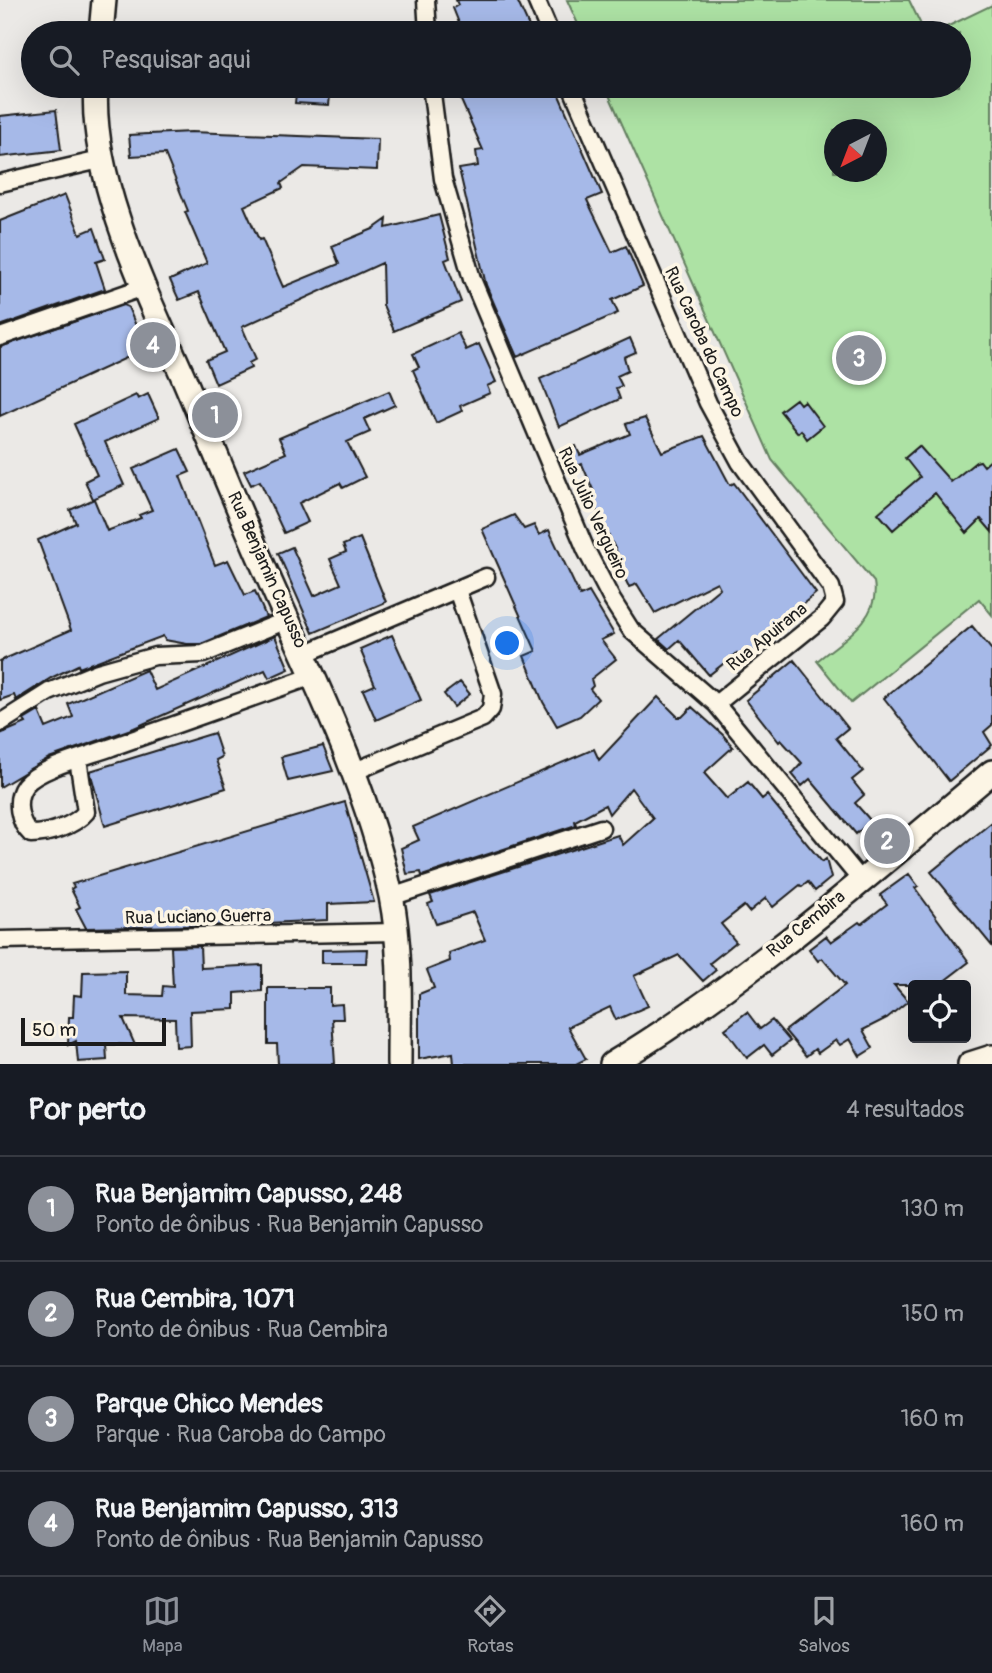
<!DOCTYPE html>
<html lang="pt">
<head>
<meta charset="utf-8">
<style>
  body { margin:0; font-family:Pangolin,sans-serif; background:#20242c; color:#f1f3f6 }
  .controls { position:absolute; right:21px; bottom:21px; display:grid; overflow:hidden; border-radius:7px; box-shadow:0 7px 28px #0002 }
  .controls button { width:63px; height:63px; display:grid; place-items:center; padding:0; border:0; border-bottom:2px solid #363941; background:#171b24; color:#f1f3f6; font:35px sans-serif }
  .compass { position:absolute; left:824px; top:119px; width:63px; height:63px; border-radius:50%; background:#171b24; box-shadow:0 7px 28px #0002; rotate:222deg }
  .scale { position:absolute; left:21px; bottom:18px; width:145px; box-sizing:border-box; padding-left:7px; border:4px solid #1c1c1c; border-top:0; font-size:19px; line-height:24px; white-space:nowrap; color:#1c1c1c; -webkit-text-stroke:5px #fcf5e5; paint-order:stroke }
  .you { position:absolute; left:508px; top:644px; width:24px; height:24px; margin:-18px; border:5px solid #fff; border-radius:50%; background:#1a73e8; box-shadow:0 0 0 10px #1a73e833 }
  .badge { display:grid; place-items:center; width:46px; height:46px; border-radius:50%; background:#8c9099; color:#fff; font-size:23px; font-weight:700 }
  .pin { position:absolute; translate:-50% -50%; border:4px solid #fff; box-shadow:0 2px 7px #0006 }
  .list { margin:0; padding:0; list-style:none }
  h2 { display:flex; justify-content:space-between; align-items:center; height:91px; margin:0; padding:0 28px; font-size:30px }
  h2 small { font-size:23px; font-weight:400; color:#9ea1a6 }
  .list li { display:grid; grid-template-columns:46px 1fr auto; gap:21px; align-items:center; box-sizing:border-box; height:105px; padding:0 28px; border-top:2px solid #363941 }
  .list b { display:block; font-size:26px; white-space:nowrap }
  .list p { margin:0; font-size:23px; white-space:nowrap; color:#9ea1a6 }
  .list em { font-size:23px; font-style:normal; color:#9ea1a6 }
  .icon { flex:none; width:38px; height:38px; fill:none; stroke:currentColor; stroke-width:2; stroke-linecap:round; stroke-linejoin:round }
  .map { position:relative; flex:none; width:992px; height:1064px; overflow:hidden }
  .search { position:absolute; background:#171b24; box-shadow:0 7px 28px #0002; left:21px; right:21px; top:21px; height:77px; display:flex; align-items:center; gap:18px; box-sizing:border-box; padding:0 24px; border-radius:38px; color:#9ea1a6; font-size:26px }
  .sheet { height:511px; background:#171b24 }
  nav { display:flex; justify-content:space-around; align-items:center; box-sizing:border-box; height:98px; border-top:2px solid #363941; background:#171b24; font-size:19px; color:#9ea1a6 }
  nav a { display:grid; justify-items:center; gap:4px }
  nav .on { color:#8c9099 }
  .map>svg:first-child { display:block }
  .green { fill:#ade2a4; stroke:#647f60; stroke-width:2; fill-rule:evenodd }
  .building { fill:#a6b9e8; stroke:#1c1c1c; stroke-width:2 }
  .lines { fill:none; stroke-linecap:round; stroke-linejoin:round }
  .street-casing { stroke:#1c1c1c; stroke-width:21 }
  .secondary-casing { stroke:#1c1c1c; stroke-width:28 }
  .street { stroke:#fcf5e5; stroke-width:16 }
  .secondary { stroke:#fcf5e5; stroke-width:23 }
  .labels { text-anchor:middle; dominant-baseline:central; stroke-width:7; stroke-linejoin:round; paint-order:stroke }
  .street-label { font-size:18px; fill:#1c1c1c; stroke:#fcf5e5 }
</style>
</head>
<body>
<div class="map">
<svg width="992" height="1064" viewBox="0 0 992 1064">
  <rect width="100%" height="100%" fill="#ebe9e6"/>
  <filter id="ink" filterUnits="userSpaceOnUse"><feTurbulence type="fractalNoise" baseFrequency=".0143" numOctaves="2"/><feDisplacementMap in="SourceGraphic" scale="14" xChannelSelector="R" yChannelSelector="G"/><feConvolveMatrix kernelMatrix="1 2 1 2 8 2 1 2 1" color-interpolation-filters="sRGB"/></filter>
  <g filter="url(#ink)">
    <path class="green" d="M 567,0 L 909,0 L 925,33 L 582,33 Z
      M 992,5 L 992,615 L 979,599 L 851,703 L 817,661 C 842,640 881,619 874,582 L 772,460 L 605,86 L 959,86 L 959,33 L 934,33 ZM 834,130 L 876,130 L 876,172 L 834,172 Z"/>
    <path class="building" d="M 456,0 L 517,0 L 532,33 L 463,33 L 453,8 L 458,5 Z
      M 297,86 L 331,86 L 329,105 L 295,103 Z
      M 463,86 L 555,86 L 602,194 L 587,200 L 612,252 L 626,246 L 643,286 L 612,300 L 618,313 L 517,357 L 486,285 L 459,169 L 478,166 L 476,151 L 483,150 L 460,98 L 467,95 Z
      M 56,110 L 61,150 L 0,157 L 0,116 Z
      M 191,132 L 378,139 L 377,170 L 304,167 L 281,183 L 283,188 L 244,206 L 259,240 L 262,239 L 283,287 L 339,264 L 332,246 L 373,229 L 387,219 L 386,228 L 439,215 L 450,258 L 445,260 L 461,302 L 394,331 L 383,305 L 382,263 L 242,327 L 256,359 L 249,363 L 251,368 L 216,384 L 206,360 L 225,352 L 199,292 L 179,300 L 170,280 L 207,263 L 185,212 L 188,211 L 165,154 L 131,156 L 129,135 Z
      M 65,195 L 80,234 L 94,228 L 105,259 L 96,262 L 105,289 L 0,326 L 0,221 Z
      M 123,305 L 128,307 L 146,349 L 0,416 L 0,347 Z
      M 458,333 L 466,350 L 479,344 L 496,382 L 487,386 L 490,393 L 460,406 L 462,411 L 436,423 L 413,370 L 419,367 L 413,354 Z
      M 630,338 L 636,352 L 624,357 L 628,371 L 617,376 L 622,386 L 616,388 L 620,399 L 559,427 L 540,379 Z
      M 389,391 L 395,405 L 364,419 L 370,432 L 347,442 L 365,477 L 343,488 L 340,483 L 299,503 L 308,522 L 284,533 L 260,481 L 251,485 L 244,471 L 286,453 L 279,438 Z
      M 148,394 L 159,418 L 105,442 L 124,485 L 93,499 L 85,481 L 97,475 L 74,424 L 136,395 L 138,399 Z
      M 796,399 L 800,404 L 804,401 L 823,426 L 807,439 L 801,430 L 798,433 L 780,411 Z
      M 645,418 L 662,452 L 704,436 L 730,485 L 734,483 L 816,593 L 796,610 L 800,615 L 744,662 L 737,653 L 709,675 L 679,640 L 669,649 L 658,639 L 720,588 L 717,582 L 655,613 L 637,584 L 629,587 L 619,567 L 623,565 L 589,495 L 594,492 L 582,464 L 567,470 L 560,453 L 576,446 L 580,455 L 630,434 L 626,424 Z
      M 919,446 L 951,482 L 976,462 L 980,461 L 984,466 L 992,459 L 992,532 L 981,519 L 967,533 L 935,493 L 893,530 L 878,513 L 920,477 L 905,458 Z
      M 179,449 L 190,472 L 180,476 L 215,565 L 228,560 L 245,595 L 255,591 L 266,617 L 201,644 L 187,644 L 165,640 L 163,636 L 79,668 L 78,665 L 51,678 L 16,700 L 14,695 L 0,700 L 0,661 L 71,630 L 38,540 L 76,523 L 70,510 L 94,499 L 107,531 L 141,518 L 139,515 L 152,510 L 133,469 Z
      M 514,515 L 524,529 L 534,525 L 539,535 L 549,530 L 580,596 L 589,592 L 614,634 L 601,640 L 616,659 L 591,679 L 593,686 L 590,689 L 598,699 L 580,716 L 557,726 L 543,702 L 524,656 L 536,651 L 482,529 Z
      M 360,538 L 386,602 L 313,633 L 278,553 L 292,547 L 314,596 L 341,584 L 330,559 L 346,552 L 343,545 Z
      M 972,626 L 992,650 L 992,725 L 984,732 L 992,745 L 949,781 L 884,698 Z
      M 392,635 L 421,700 L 376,720 L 363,690 L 375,685 L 360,649 Z
      M 275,636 L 289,669 L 269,678 L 265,670 L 134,728 L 49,758 L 0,787 L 0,734 L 26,723 L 24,720 L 39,711 L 46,728 L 73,717 L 68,704 L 146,670 L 155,690 Z
      M 794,660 L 848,728 L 836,738 L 863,771 L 852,780 L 864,795 L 855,803 L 871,821 L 856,834 L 810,779 L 802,786 L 792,774 L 802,763 L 781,740 L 779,742 L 746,700 Z
      M 460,682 L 470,694 L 454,707 L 444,694 Z
      M 658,697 L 678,717 L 682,717 L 692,707 L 723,735 L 733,747 L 704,773 L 727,799 L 748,782 L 762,799 L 767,795 L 822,862 L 826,859 L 831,878 L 815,891 L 808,882 L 802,887 L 800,885 L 773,907 L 766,898 L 749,912 L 744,906 L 721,924 L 736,942 L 710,963 L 716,970 L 703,981 L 679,955 L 634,976 L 648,1006 L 616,1020 L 610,1007 L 568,1027 L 586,1059 L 576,1064 L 454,1064 L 453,1053 L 419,1059 L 419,994 L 434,988 L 427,970 L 450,961 L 449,953 L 485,940 L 473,912 L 436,924 L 428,904 L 433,902 L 430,895 L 618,835 L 623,845 L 653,818 L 631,788 L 609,814 L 605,805 L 575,821 L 576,825 L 422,876 L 421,872 L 407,874 L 401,848 L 419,840 L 413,827 L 594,749 L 599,760 Z
      M 214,733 L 222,757 L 216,760 L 226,788 L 105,826 L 90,771 Z
      M 323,746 L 333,771 L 288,781 L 281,757 Z
      M 345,802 L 374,902 L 328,904 L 328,920 L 268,923 L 265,911 L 232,920 L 234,925 L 86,928 L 76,909 L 80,907 L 71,889 L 74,887 L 72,884 Z
      M 992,822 L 992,946 L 931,872 Z
      M 909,874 L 918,886 L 915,888 L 969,962 L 939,985 L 894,985 L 908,1001 L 887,1018 L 863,1030 L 873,1048 L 860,1056 L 850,1039 L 840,1045 L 836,1040 L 818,1053 L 815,1049 L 806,1056 L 785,1031 L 845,985 L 822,958 L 818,961 L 809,949 L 826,936 L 831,942 L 859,922 L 861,924 L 887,904 L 880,895 Z
      M 200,946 L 201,968 L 262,965 L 262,991 L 235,993 L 235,1009 L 190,1011 L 191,1046 L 176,1047 L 175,1019 L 123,1018 L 135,1045 L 106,1044 L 107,1060 L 78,1062 L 76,1041 L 68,1045 L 69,1017 L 73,1017 L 74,995 L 82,996 L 83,972 L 126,971 L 126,995 L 162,996 L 163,986 L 173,987 L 171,947 Z
      M 367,949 L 366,963 L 322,963 L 322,950 Z
      M 268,988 L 330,988 L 330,1005 L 342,1004 L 343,1019 L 332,1019 L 335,1064 L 278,1064 L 277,1044 L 268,1044 Z
      M 747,1012 L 760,1029 L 772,1020 L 790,1041 L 772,1055 L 764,1045 L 747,1058 L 725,1029 Z"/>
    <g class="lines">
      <g class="street-casing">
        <path id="street" d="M 426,0 L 428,33
          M 536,0 L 550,33
          M 431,86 L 443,179 L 472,279 L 586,550 L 612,600 L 631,630 L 716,704 L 860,879
          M 571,86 L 708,403 L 740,462 L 831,587 L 835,602 L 822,618 L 716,704
          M 0,183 L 100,160
          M 0,337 L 144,287
          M 304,654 L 486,577
          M 0,723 L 49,692 L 98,672 L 155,656 L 203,654 L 287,620
          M 78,759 L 86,812 C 74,826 49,834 31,834 C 19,823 14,800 25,785 C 39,768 91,755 112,747 C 179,723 246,699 313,676
          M 353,772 L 483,718 L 491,709 L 493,694 L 457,590
          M 391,897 L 601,828
          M 0,940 L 396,932"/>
      </g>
      <g class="secondary-casing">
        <path id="secondary" d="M 101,33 L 104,0
          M 96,86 C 89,178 148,297 185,381 C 219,461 251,541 287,619 C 328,708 370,799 391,896 C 402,951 399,1008 399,1064
          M 612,1064 C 748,982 870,874 992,772
          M 970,1064 L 992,1057"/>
      </g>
      <use href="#street" class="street"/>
      <use href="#secondary" class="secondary"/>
    </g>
  </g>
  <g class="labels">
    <g class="street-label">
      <text transform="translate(704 342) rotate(65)">Rua Caroba do Campo</text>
      <text transform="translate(593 513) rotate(65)">Rua Julio Vergueiro</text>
      <text transform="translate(267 570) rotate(66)">Rua Benjamin Capusso</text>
      <text transform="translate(767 637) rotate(-39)">Rua Apuirana</text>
      <text transform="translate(198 917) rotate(-1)">Rua Luciano Guerra</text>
      <text transform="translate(806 924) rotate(-39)">Rua Cembira</text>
    </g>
  </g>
</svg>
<div class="controls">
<button><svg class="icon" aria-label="locate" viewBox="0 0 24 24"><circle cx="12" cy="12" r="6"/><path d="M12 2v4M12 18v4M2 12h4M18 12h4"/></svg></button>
</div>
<svg class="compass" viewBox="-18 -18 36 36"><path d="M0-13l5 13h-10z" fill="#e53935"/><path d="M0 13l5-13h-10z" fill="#9ea1a6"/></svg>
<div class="scale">50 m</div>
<div class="you"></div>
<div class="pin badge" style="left:215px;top:415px">1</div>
<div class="pin badge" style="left:887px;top:841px">2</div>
<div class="pin badge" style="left:859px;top:358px">3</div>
<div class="pin badge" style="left:153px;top:345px">4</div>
<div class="search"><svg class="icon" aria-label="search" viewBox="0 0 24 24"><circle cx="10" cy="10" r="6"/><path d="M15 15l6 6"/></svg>Pesquisar aqui</div>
</div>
<section class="sheet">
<h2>Por perto<small>4 resultados</small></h2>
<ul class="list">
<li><span class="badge">1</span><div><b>Rua Benjamim Capusso, 248</b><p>Ponto de ônibus · Rua Benjamin Capusso</p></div><em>130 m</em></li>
<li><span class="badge">2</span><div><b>Rua Cembira, 1071</b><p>Ponto de ônibus · Rua Cembira</p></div><em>150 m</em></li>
<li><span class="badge">3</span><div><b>Parque Chico Mendes</b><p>Parque · Rua Caroba do Campo</p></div><em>160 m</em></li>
<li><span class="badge">4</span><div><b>Rua Benjamim Capusso, 313</b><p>Ponto de ônibus · Rua Benjamin Capusso</p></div><em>160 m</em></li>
</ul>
</section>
<nav>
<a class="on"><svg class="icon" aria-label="map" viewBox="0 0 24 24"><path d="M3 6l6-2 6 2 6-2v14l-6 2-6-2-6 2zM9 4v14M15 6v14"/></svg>Mapa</a>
<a><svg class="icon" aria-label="directions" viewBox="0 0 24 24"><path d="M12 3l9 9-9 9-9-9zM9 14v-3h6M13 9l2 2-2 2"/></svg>Rotas</a>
<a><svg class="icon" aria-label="saved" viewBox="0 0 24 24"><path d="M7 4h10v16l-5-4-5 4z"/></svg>Salvos</a>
</nav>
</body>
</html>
